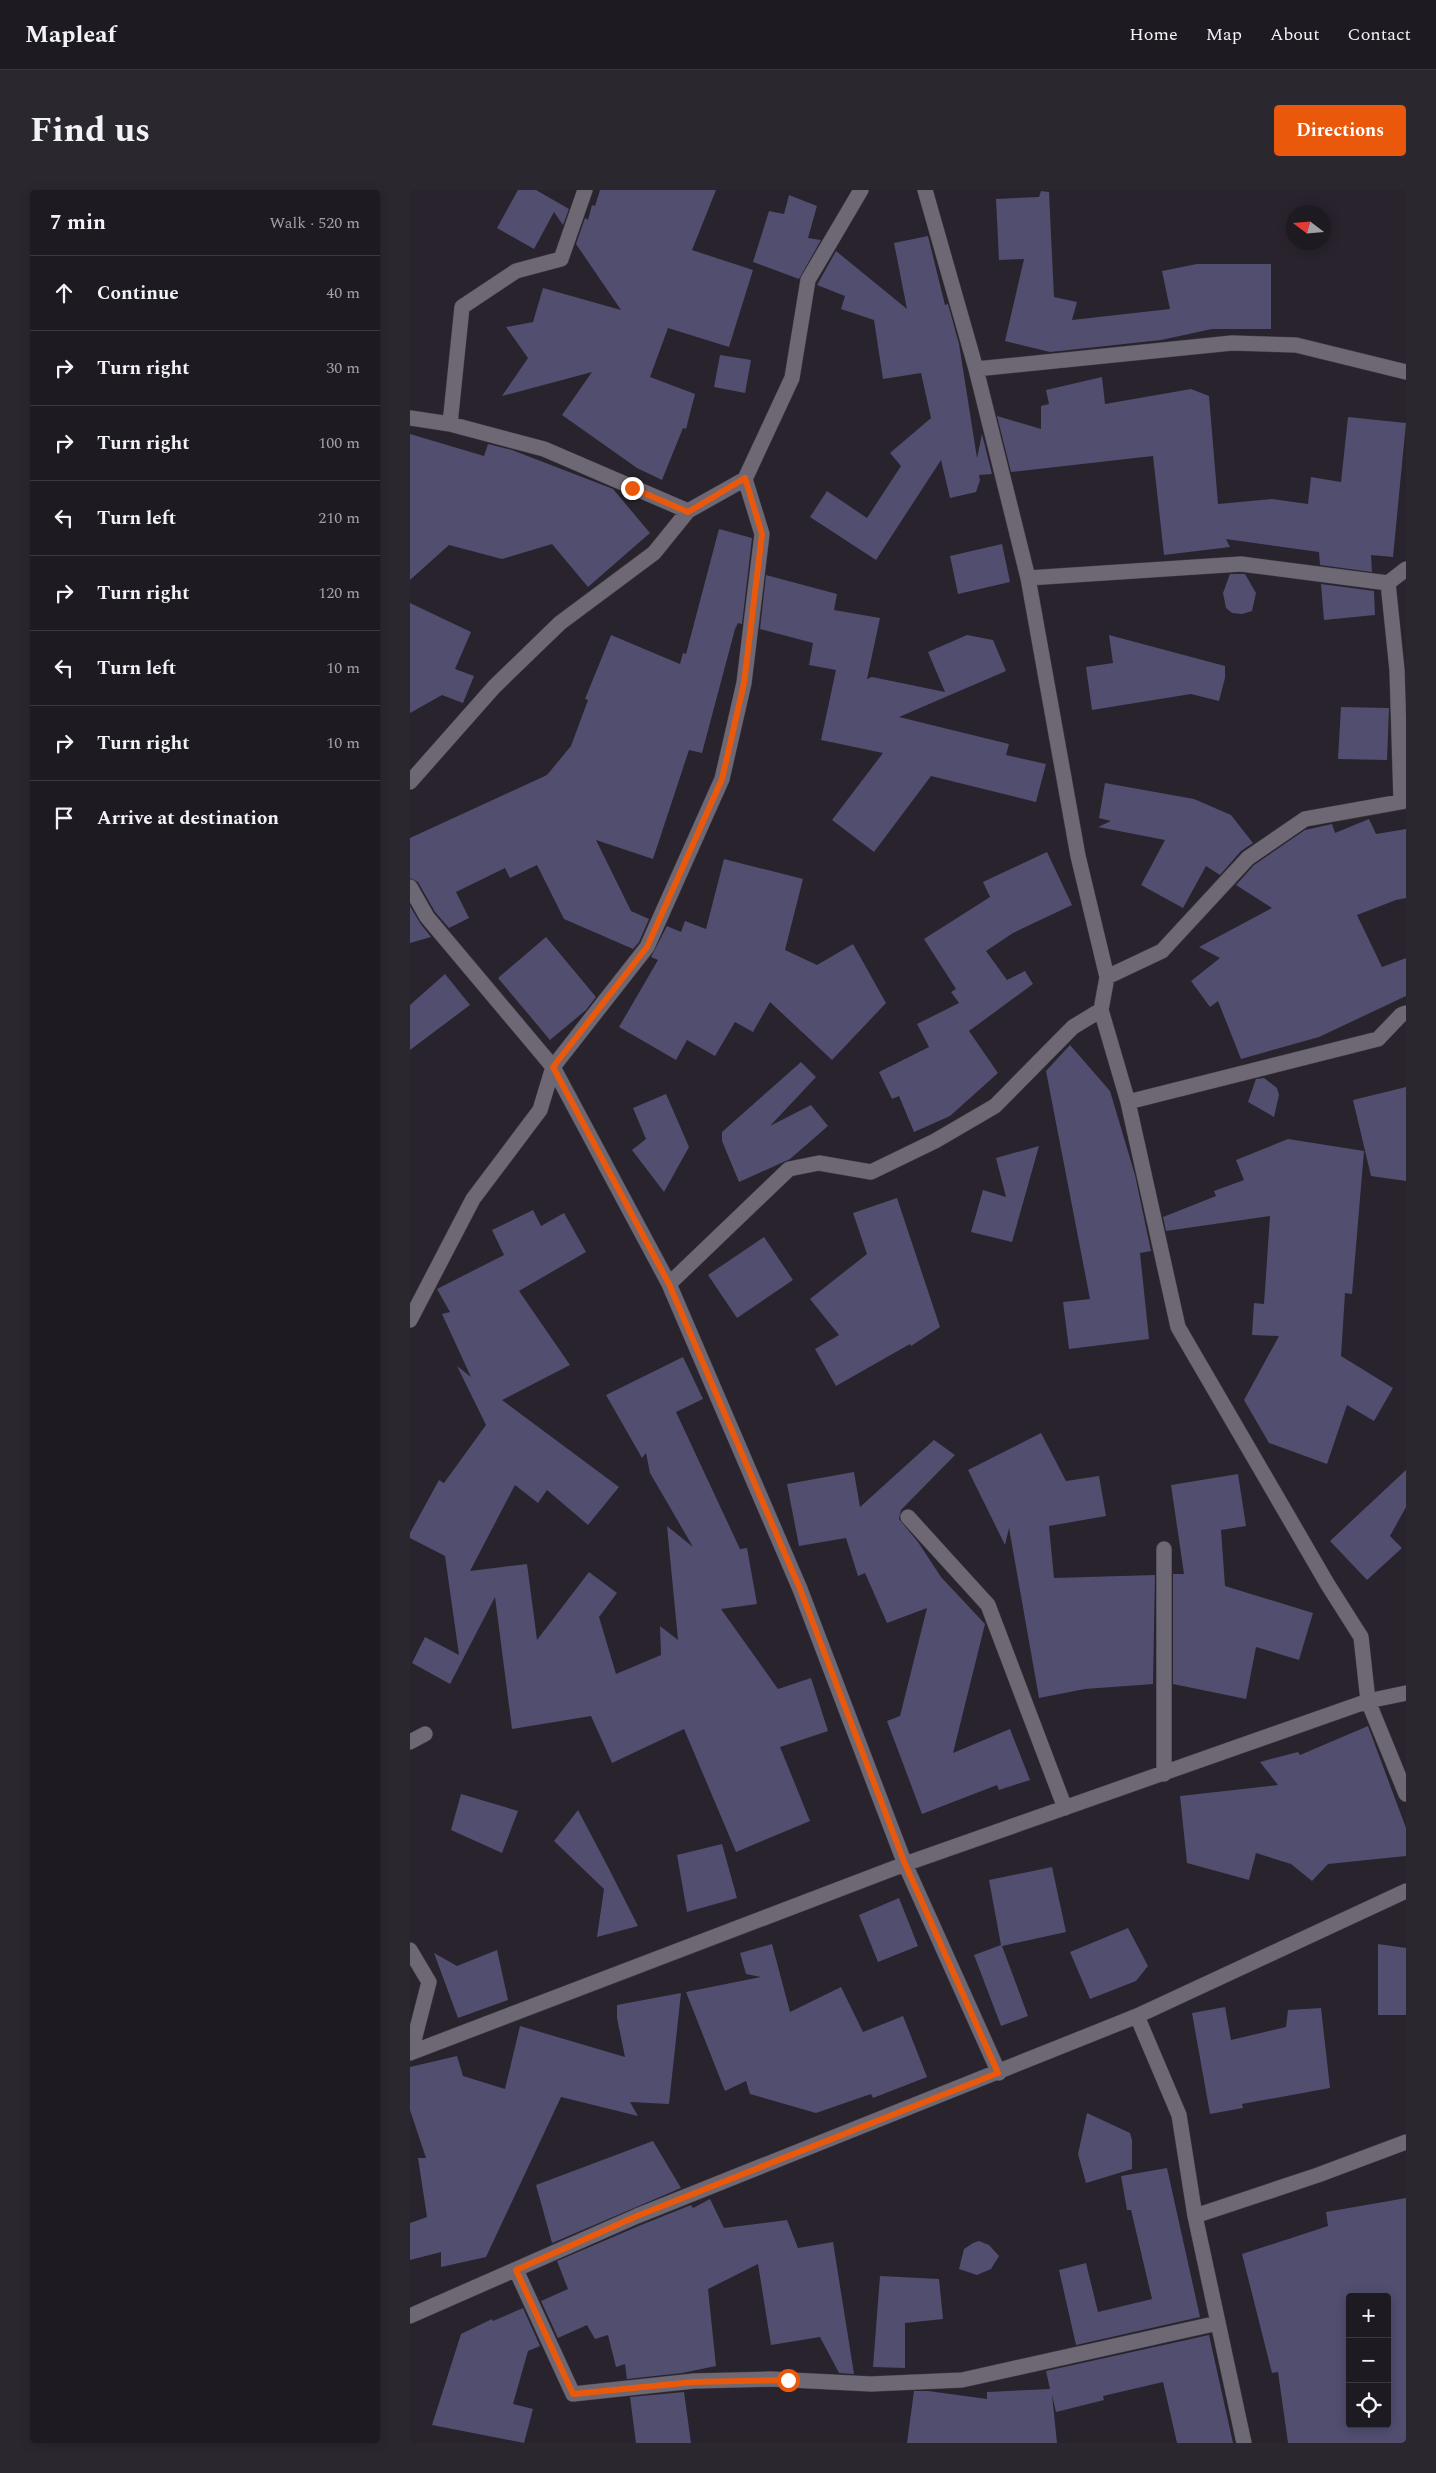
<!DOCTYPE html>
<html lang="en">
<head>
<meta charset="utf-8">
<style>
  body { margin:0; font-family:Spectral,serif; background:#2b272f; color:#f1f3f6 }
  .controls { position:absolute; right:15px; bottom:15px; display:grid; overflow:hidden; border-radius:5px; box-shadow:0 2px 12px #0003 }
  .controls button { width:45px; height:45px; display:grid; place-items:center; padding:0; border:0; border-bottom:1px solid #3c3840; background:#1e1a22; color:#f1f3f6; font:25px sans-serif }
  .compass { position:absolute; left:876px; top:15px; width:45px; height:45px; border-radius:50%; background:#1e1a22; box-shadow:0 2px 12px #0003; rotate:286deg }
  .stop { position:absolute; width:15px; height:15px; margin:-11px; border:4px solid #ea580c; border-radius:50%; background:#fff }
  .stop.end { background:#ea580c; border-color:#fff; box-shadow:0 1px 5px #0008 }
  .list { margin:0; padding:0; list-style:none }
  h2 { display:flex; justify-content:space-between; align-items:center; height:65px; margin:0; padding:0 20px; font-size:21px }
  h2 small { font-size:16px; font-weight:400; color:#a1a1a5 }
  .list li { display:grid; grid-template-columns:32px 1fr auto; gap:15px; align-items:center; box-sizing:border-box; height:75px; padding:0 20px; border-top:1px solid #3c3840 }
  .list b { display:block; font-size:19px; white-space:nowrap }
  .list em { font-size:16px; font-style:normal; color:#a1a1a5 }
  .icon { flex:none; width:28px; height:28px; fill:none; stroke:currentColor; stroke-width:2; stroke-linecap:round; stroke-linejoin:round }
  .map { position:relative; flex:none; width:996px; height:2253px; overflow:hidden; border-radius:5px }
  header { display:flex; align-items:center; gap:30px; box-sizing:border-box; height:70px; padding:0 25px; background:#1e1a22; border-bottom:1px solid #3c3840 }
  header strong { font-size:24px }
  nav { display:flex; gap:28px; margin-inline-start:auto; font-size:18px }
  .intro { display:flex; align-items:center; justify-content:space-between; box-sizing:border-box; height:120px; padding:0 30px }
  h1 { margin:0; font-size:35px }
  .button { padding:12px 22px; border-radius:5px; background:#ea580c; color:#fff; font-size:18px; font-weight:700 }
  main { display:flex; gap:30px; padding:0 30px }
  aside { flex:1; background:#1e1a22; border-radius:5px; box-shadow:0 2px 12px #0003 }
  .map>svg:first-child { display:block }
  .building { fill:#514e70; fill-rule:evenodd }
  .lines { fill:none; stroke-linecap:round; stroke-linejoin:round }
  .street-casing { stroke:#433f48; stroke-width:16 }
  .street { stroke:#6e6874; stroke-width:15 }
  .route { stroke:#ea580c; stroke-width:6 }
</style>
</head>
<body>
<header>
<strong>Mapleaf</strong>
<nav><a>Home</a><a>Map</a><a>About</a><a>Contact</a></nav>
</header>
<div class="intro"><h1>Find us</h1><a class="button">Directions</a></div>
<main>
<aside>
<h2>7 min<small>Walk · 520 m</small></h2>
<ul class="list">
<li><svg class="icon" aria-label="ahead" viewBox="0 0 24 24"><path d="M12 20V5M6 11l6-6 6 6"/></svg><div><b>Continue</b></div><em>40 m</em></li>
<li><svg class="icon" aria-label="right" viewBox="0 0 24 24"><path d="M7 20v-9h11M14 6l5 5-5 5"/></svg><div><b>Turn right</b></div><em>30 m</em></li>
<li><svg class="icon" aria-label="right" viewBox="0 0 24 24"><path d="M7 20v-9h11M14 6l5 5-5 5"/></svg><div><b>Turn right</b></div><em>100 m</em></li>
<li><svg class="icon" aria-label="left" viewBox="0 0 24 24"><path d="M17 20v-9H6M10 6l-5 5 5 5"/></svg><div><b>Turn left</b></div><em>210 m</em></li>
<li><svg class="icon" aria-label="right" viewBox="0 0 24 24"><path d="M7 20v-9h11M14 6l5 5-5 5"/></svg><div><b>Turn right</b></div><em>120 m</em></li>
<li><svg class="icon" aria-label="left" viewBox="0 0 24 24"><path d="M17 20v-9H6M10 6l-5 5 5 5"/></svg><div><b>Turn left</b></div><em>10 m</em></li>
<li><svg class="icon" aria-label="right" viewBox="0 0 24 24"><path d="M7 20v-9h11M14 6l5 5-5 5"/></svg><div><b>Turn right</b></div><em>10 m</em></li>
<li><svg class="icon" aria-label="arrive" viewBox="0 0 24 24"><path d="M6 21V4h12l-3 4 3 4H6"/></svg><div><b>Arrive at destination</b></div></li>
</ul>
</aside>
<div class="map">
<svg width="996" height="2253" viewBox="0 0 996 2253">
  <rect width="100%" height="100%" fill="#28232d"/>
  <path class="building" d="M 108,0 L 126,0 L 159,19 L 153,35 L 144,22 L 124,59 L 87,38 Z
    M 190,0 L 306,0 L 282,60 L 343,80 L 319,157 L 258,138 L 240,187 L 285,204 L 276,239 L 273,238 L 252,290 L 227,278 L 152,225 L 182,182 L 92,206 L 118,168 L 96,137 L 123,132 L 133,98 L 211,120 L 166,54 L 175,28 L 178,30 L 182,15 L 185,16 Z
    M 631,1 L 639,2 L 644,107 L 667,112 L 662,130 L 760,119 L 752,81 L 787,74 L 861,74 L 861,139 L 802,139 L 751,150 L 640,162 L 595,151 L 614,69 L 589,70 L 586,9 L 629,7 Z
    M 379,5 L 407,16 L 398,48 L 411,50 L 389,89 L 343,72 L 359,21 L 374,24 Z
    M 518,46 L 535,115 L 538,114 L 549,154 L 567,268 L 572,244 L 582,284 L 569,285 L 570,290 L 566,302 L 540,308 L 531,270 L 466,370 L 400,327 L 417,301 L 457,328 L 491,276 L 480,263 L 521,228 L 511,183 L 473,189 L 464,130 L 431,119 L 435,106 L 407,95 L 426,61 L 497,119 L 484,53 Z
    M 310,165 L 341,170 L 335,203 L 304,197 Z
    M 692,187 L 695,214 L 781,199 L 799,206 L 808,314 L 862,309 L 898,314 L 901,287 L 931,292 L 938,227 L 996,233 L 983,367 L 961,365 L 962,382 L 910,375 L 909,362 L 816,349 L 820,357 L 754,365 L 743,266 L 601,282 L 587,226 L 631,239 L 631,216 L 639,214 L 636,200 Z
    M 0,244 L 74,266 L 78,254 L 102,260 L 198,297 L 203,299 L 240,343 L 178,397 L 142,354 L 92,369 L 39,355 L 0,390 Z
    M 309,339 L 342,348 L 332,434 L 328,433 L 325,439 L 292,563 L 279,560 L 243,669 L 186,650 L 221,721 L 239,729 L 229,752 L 223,759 L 154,729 L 127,675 L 100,688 L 95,678 L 46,702 L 59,728 L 39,738 L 25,722 L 8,692 L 0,688 L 0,648 L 137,585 L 161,556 L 178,510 L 175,509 L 201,445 L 270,474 L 273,463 L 276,464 Z
    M 592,354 L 600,392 L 548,404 L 540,366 Z
    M 820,384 L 835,384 L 846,403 L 842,421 L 832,424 L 822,423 L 816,418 L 813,403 Z
    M 356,385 L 427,404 L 424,420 L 470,428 L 457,489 L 462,487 L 535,502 L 518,462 L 557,445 L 583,450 L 596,481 L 489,527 L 599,554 L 596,565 L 636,574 L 626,612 L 521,586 L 464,662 L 422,630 L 473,563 L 411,550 L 426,480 L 399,475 L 403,453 L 350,439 Z
    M 911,394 L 964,401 L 965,425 L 914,430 Z
    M 0,413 L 61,442 L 45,479 L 64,486 L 53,513 L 32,505 L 0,523 Z
    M 699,445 L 815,476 L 815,488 L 809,511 L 781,504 L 682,520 L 676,477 L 703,473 Z
    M 931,517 L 979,518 L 977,570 L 928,569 Z
    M 695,593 L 784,609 L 821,625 L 843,653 L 831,661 L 810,685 L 796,676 L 773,718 L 731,695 L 755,650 L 688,637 L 701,631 L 689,628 Z
    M 959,629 L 966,644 L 996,639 L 996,708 L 986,710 L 947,725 L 972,777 L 996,768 L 996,806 L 909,847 L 831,869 L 808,811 L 800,817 L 781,791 L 810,768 L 789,757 L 862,718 L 826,695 L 844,675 L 895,640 L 922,634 L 925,643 Z
    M 637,662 L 662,715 L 603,743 L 576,761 L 597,790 L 615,781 L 623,794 L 559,841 L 588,883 L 540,926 L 504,942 L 489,906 L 482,909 L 469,882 L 519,857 L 507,834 L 549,813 L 541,802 L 546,799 L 514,749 L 580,707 L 573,692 Z
    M 314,669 L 393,689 L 375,760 L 407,775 L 443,754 L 476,813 L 422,870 L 360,812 L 343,842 L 325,832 L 305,866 L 277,850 L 266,870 L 209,837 L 248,770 L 241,767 L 257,736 L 271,742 L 275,731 L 296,739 Z
    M 0,716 L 10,733 L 21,747 L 0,753 Z
    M 136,747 L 186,807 L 176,820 L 140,850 L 88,788 Z
    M 35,784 L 60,815 L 0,860 L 0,815 Z
    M 660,855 L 700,901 L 725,985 L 741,1061 L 730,1063 L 739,1149 L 659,1159 L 653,1112 L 680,1109 L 636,881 Z
    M 391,872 L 406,887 L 360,936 L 401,915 L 418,936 L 380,969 L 329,992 L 312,951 L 312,942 Z
    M 854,888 L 867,898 L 869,905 L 864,927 L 838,912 L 846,889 Z
    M 996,897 L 996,991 L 961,986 L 943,910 Z
    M 256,904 L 279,957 L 254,1002 L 222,960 L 236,949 L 223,918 Z
    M 878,949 L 954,961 L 942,1104 L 935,1103 L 931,1166 L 983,1198 L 964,1231 L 937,1215 L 917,1274 L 859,1253 L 834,1210 L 869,1146 L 842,1145 L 844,1113 L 854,1114 L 860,1026 L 756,1041 L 753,1027 L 806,1006 L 804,1001 L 834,990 L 826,970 Z
    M 629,956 L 602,1052 L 561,1042 L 573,1000 L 596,1007 L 586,968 Z
    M 487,1008 L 530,1137 L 501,1156 L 500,1154 L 426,1196 L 405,1159 L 429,1145 L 400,1109 L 457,1064 L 443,1023 Z
    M 123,1020 L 131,1036 L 154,1023 L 176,1062 L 109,1101 L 160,1175 L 92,1210 L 209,1297 L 178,1335 L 137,1300 L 128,1313 L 105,1295 L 60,1381 L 117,1374 L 127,1450 L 179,1382 L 207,1403 L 189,1427 L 206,1484 L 251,1465 L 250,1436 L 268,1450 L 257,1336 L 283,1357 L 240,1283 L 236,1263 L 232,1268 L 196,1205 L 273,1167 L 293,1209 L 266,1222 L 330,1359 L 337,1358 L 347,1414 L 311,1419 L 368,1499 L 401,1488 L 418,1541 L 370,1557 L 400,1631 L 326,1662 L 274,1539 L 202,1573 L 181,1526 L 102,1539 L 85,1407 L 40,1494 L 2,1473 L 15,1447 L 49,1465 L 35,1366 L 0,1348 L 0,1343 L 29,1290 L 34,1293 L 76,1235 L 47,1176 L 61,1187 L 32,1124 L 40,1122 L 27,1099 L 94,1065 L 82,1040 Z
    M 354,1047 L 383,1090 L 327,1128 L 298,1085 Z
    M 631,1243 L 656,1291 L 689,1286 L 696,1326 L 639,1336 L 644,1388 L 745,1385 L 743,1494 L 675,1499 L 629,1508 L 599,1338 L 595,1355 L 558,1280 Z
    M 524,1250 L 545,1265 L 491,1320 L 489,1329 L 508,1352 L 531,1387 L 575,1434 L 543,1563 L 600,1539 L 620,1590 L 589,1600 L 587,1595 L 512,1624 L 477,1531 L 490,1526 L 517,1418 L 477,1433 L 455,1383 L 448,1386 L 436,1348 L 389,1356 L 377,1294 L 444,1282 L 450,1317 Z
    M 996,1280 L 996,1317 L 980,1346 L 992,1358 L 957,1390 L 920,1351 Z
    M 828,1284 L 836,1336 L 811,1340 L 815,1396 L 903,1423 L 889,1470 L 846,1457 L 836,1509 L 763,1494 L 763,1384 L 774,1384 L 761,1295 Z
    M 958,1536 L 996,1638 L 996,1666 L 918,1674 L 902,1691 L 881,1674 L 846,1663 L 839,1690 L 777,1673 L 770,1606 L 868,1595 L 850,1572 L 888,1562 L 890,1565 Z
    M 51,1604 L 108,1621 L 92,1663 L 41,1640 Z
    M 168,1620 L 198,1677 L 228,1736 L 187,1747 L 194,1699 L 144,1651 Z
    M 312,1654 L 327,1708 L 277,1722 L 267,1665 Z
    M 642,1677 L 656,1742 L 592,1756 L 618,1826 L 591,1836 L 564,1765 L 591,1755 L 579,1690 Z
    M 489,1708 L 508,1756 L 468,1772 L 449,1725 Z
    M 718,1738 L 738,1776 L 726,1791 L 680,1809 L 660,1762 Z
    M 362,1754 L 380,1822 L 431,1797 L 453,1842 L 493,1826 L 517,1887 L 463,1908 L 461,1904 L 406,1923 L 340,1904 L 336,1891 L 315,1901 L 276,1802 L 351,1787 L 336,1784 L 330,1763 Z
    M 968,1754 L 996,1758 L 996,1825 L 968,1825 Z
    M 87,1760 L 98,1810 L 48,1828 L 24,1763 L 47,1776 Z
    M 271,1803 L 259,1914 L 220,1912 L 228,1926 L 151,1907 L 76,2067 L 31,2077 L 31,2062 L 0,2070 L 0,2033 L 17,2027 L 8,1968 L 16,1968 L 0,1920 L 0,1877 L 47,1866 L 53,1886 L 95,1899 L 110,1836 L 215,1867 L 207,1828 L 207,1815 Z
    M 815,1817 L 821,1850 L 876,1837 L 878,1820 L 911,1818 L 920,1898 L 832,1914 L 833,1918 L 800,1924 L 782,1823 Z
    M 677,1923 L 720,1943 L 722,1950 L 722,1979 L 676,1993 L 668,1964 Z
    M 243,1951 L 271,1998 L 142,2053 L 126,1995 Z
    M 757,1978 L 790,2127 L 666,2155 L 649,2080 L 676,2073 L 688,2122 L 742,2109 L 721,2020 L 717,2020 L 711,1986 Z
    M 996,2008 L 996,2253 L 878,2253 L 868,2182 L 862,2183 L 832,2064 L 918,2036 L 916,2022 ZM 940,2107 L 977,2107 L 977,2234 L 940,2234 Z
    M 300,2009 L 314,2038 L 377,2030 L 388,2058 L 423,2052 L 444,2184 L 429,2183 L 410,2147 L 361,2155 L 348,2074 L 298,2099 L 306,2176 L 272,2183 L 217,2189 L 215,2174 L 206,2177 L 198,2145 L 185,2149 L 177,2135 L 148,2148 L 131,2111 L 158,2099 L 147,2071 L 231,2035 L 281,2015 L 283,2018 Z
    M 569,2051 L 579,2055 L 589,2066 L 581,2079 L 567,2085 L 549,2079 L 554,2059 L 563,2053 Z
    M 470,2086 L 529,2089 L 533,2129 L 495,2133 L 495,2178 L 463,2177 Z
    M 113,2118 L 130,2156 L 118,2161 L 103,2214 L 123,2219 L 114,2253 L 22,2235 L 51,2144 L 82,2129 L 83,2131 Z
    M 799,2145 L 823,2253 L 767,2253 L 753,2192 L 693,2206 L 694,2210 L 646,2222 L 642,2205 L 647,2253 L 497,2253 L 504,2201 L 518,2201 L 577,2209 L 577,2202 L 640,2199 L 636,2181 Z
    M 274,2202 L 281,2253 L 226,2253 L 220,2207 Z"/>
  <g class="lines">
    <g class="street-casing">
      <path id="street" d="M 515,0 L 566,179 L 618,388 L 668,666 L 697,787 L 691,820 L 718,912 L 768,1137 L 918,1395 L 951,1447 L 958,1511 L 996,1604
        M 566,179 L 822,153 L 886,155 L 996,182
        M 0,228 L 40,234 L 134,259 L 278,321
        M 40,234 L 52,117 L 106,81 L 151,69 L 175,0
        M 618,388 L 831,374 L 978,393
        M 0,592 L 84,497 L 150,433 L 244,363 L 278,321 L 335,289
        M 991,611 L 987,480 L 978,393 L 996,379
        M 0,697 L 17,727 L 143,877 L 259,1094 L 390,1399 L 495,1674 L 589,1883
        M 697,787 L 752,761 L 838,668 L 895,629 L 996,611
        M 718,912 L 968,849 L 991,825 L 996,823
        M 259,1094 L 379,979 L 409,973 L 461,982 L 525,951 L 585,916 L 663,837 L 691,820
        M 0,1130 L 63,1009 L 130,920 L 143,877 L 237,757 L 312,589 L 334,493 L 352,344 L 335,289 L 382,188 L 398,90 L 451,0
        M 498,1327 L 578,1415 L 655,1618
        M 754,1359 L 754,1584
        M 0,1552 L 15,1544
        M 0,1760 L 19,1792 L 1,1862
        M 727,1826 L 769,1925 L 785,2026 L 834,2253
        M 0,1863 L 495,1674 L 958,1511 L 996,1503
        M 785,2026 L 908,1985 L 996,1952
        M 106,2080 L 163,2204 L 284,2191 L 361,2189 L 461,2194 L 552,2190 L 808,2133
        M 0,2126 L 227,2026 L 727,1826 L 996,1701"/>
    </g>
    <use href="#street" class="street"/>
  </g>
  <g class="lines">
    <path class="route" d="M 222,298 L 278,322 L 335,288 L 352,344 L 334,493 L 312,589 L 237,757 L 143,877 L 259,1094 L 390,1399 L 495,1674 L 588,1883 L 227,2026 L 106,2080 L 163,2204 L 284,2192 L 378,2190"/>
  </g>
</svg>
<div class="controls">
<button>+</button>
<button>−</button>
<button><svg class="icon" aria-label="locate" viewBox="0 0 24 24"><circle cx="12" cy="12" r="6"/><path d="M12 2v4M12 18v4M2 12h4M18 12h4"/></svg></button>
</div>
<svg class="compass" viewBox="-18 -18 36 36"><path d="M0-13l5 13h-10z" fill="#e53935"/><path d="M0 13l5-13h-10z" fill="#a1a1a5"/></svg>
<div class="stop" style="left:378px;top:2190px"></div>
<div class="stop end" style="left:222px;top:298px"></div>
</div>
</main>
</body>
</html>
